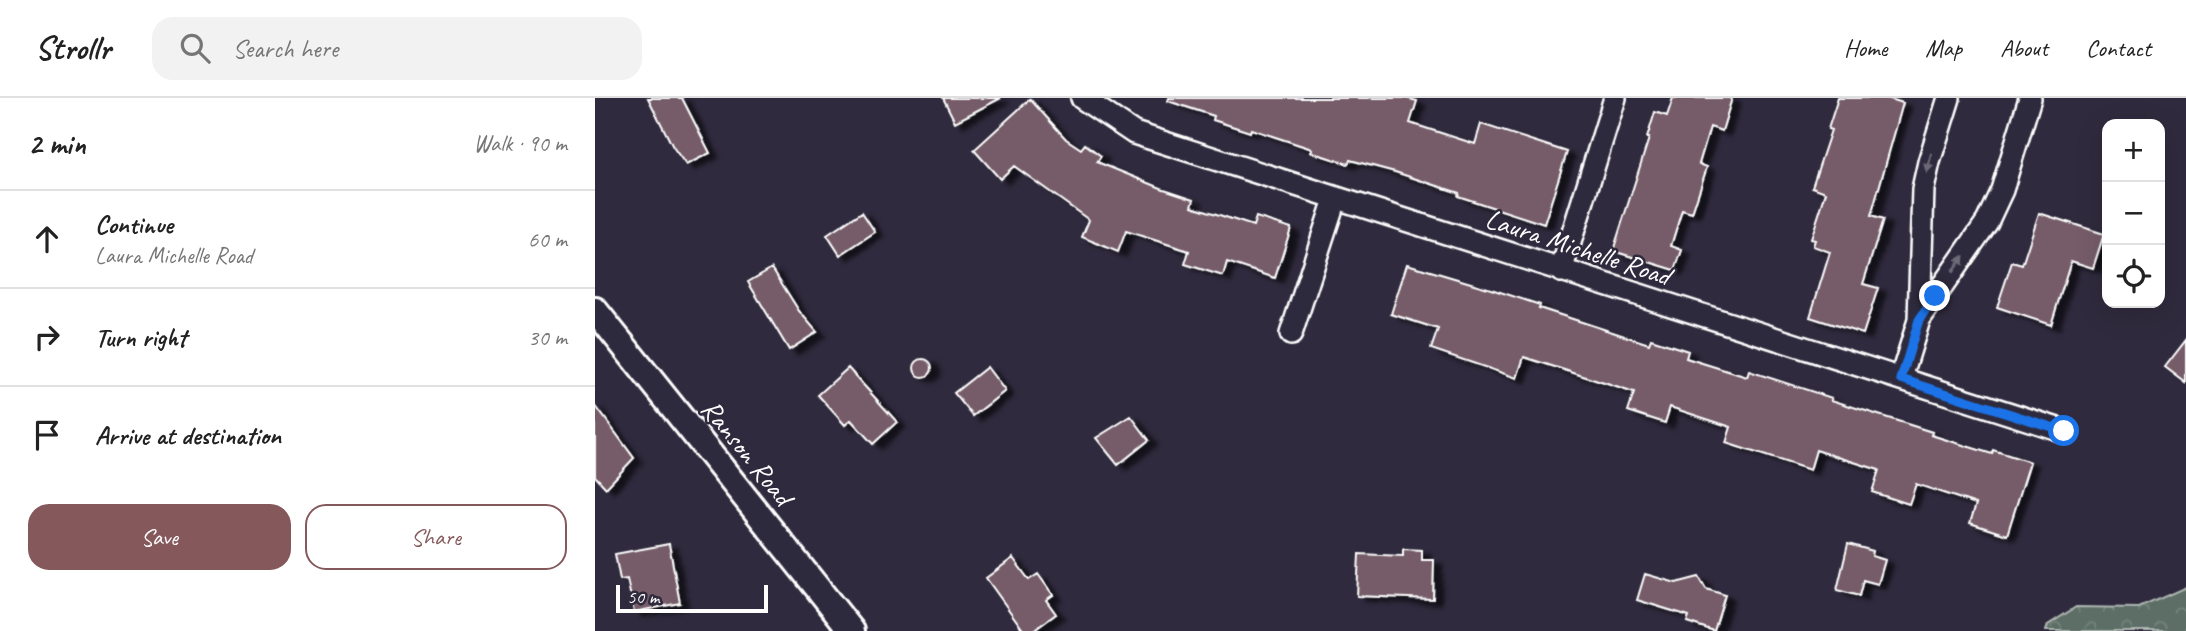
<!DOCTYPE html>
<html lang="en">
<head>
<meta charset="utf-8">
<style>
  body { margin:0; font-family:Caveat,sans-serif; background:#f2f2f2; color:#222 }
  .controls { position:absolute; right:21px; top:21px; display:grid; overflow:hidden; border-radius:14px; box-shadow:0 7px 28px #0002 }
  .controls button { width:63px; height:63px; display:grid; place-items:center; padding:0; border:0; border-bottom:2px solid #e0e0e0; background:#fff; color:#222; font:35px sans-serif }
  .scale { position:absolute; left:21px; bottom:18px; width:152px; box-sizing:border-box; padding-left:7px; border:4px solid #fff; border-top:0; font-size:19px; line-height:24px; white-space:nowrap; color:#fff; -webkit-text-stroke:5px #2f2a3d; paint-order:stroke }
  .stop { position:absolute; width:21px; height:21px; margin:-16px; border:5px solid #1a73e8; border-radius:50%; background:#fff }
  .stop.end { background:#1a73e8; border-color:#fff; box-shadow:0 2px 7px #0008 }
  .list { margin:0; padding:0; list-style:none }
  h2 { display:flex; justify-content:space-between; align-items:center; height:91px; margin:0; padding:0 28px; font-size:30px }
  h2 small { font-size:23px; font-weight:400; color:#767676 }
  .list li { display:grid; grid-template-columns:46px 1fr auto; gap:21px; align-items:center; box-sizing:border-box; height:98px; padding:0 28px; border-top:2px solid #e0e0e0 }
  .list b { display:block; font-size:26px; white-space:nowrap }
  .list p { margin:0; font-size:23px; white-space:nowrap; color:#767676 }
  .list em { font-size:23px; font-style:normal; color:#767676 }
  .actions { display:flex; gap:14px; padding:21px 28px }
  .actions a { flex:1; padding:16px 0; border:2px solid #85585c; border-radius:21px; text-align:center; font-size:24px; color:#85585c }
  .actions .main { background:#85585c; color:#fff }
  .icon { flex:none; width:38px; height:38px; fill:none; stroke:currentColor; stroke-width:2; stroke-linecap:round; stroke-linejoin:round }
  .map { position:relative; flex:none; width:1591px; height:533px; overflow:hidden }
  header { display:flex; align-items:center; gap:42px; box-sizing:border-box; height:98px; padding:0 35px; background:#fff; border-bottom:2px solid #e0e0e0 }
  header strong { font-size:33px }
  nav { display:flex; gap:38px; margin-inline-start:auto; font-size:24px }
  .search { width:490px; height:63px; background:#f2f2f2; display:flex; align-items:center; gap:18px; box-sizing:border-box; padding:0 24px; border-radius:21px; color:#767676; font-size:26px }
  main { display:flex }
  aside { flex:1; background:#fff }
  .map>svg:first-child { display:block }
  .forest { fill:url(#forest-crowns); stroke:#aeb6b2; stroke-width:2 }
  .building { fill:#755c67; stroke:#fff; stroke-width:2; filter:url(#shadow) }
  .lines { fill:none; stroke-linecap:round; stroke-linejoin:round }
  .minor-casing { stroke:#fff; stroke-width:26 }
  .tertiary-casing { stroke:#fff; stroke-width:30 }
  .minor { stroke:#2f2a3d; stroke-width:21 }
  .tertiary { stroke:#2f2a3d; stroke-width:24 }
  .oneway { fill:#6d6a77 }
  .route { stroke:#1a73e8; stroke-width:9 }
  .labels { text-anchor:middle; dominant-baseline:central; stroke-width:5; stroke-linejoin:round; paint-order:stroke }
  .street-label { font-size:28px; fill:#fff; stroke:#2f2a3d }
</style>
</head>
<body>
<header>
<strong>Strollr</strong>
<div class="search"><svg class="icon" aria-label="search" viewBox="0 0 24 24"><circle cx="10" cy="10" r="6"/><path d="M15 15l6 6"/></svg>Search here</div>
<nav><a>Home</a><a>Map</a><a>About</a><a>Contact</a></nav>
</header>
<main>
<aside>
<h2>2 min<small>Walk · 90 m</small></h2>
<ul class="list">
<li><svg class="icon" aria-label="ahead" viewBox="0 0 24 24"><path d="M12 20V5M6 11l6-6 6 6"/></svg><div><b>Continue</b><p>Laura Michelle Road</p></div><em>60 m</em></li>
<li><svg class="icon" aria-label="right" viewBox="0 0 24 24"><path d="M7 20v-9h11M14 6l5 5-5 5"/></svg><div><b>Turn right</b></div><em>30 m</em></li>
<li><svg class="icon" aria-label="arrive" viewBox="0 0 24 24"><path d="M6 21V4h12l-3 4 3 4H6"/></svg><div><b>Arrive at destination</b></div></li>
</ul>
<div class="actions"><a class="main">Save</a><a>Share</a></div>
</aside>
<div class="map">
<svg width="1591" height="533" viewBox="0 0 1591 533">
  <defs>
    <pattern id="forest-crowns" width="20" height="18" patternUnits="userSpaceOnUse" patternTransform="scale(1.75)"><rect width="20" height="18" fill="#5c6e66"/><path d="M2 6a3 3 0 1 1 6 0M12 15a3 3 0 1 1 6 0" fill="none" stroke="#74847d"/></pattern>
    <filter id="shadow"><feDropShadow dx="8" dy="4.5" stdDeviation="2" flood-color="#0009"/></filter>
  </defs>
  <rect width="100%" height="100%" fill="#2f2a3d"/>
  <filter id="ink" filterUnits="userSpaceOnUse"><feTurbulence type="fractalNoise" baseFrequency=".0143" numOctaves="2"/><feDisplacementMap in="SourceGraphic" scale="14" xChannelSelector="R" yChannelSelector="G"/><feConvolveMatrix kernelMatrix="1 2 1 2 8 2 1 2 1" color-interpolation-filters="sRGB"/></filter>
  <g filter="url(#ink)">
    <path class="forest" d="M 1591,489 L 1591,533 L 1451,533 L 1453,527 L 1481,509 L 1544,510 Z"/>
    <path class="building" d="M 53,0 L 87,0 L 115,55 L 91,67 L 78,49 Z
      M 348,0 L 406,0 L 360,24 Z
      M 574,0 L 811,0 L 822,3 L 815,25 L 880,46 L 886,26 L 972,54 L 949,126 L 863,98 L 864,95 L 800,74 L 755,62 L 753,66 L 716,54 L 717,51 L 656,31 L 655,34 L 618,22 L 619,18 L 573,3 Z
      M 1078,0 L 1137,0 L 1127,33 L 1115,29 L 1104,66 L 1112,69 L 1097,115 L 1087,112 L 1076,148 L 1087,152 L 1080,172 L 1018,153 L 1054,40 L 1052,40 L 1060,14 L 1072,18 Z
      M 1243,0 L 1292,0 L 1308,5 L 1276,118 L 1288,122 L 1268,186 L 1283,190 L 1268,236 L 1215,219 L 1235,154 L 1218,148 L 1220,142 L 1216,141 L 1231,94 L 1217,89 L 1236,32 L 1233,31 Z
      M 435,1 L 471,41 L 486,51 L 490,46 L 506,58 L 502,64 L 566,90 L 599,101 L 597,108 L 658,128 L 661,119 L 696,130 L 680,180 L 632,164 L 628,178 L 590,166 L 594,153 L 531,133 L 523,154 L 487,139 L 494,122 L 419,68 L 405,81 L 379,52 Z
      M 267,114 L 280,134 L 245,157 L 232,137 Z
      M 1444,115 L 1509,136 L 1498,170 L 1476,163 L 1456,227 L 1402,209 L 1417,164 L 1427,167 Z
      M 812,166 L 896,191 L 945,207 L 944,210 L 1054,246 L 1056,241 L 1093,253 L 1091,260 L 1152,279 L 1154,273 L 1237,300 L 1236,302 L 1337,334 L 1336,337 L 1397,356 L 1398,352 L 1435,364 L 1412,437 L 1375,425 L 1381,406 L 1321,386 L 1314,406 L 1277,394 L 1284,372 L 1221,352 L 1215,372 L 1131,345 L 1136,329 L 1075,309 L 1070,325 L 1033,313 L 1039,295 L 991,279 L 929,259 L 922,280 L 836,251 L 843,231 L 796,216 Z
      M 177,170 L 204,213 L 222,234 L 194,252 L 153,184 Z
      M 1591,242 L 1591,285 L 1570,269 Z
      M319 270a9 9 0 1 1 18 0a9 9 0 1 1-18 0Z
      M 392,269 L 410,293 L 378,318 L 359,295 Z
      M 253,270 L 302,324 L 278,346 L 256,322 L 250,327 L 223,297 Z
      M 0,307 L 39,360 L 11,390 L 0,378 Z
      M 536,318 L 554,342 L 523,367 L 501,340 Z
      M 74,446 L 85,505 L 39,514 L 32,481 L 25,482 L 20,456 Z
      M 1253,446 L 1278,453 L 1277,458 L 1290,462 L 1283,486 L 1268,482 L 1264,498 L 1242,492 Z
      M 808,451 L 827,452 L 827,462 L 839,462 L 838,501 L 762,498 L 764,456 L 808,458 Z
      M 418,460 L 434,482 L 443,476 L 458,497 L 451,502 L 461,516 L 438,533 L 429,533 L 391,480 Z
      M 1050,476 L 1081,485 L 1104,479 L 1111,491 L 1130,497 L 1119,533 L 1092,524 L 1094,518 L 1042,502 Z"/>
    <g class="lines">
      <g class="minor-casing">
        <path id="minor" d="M 487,0 L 539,35 L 1469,333
          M 966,173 L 1020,0
          M 1325,220 L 1392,124 L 1407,92 L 1435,0
          M 696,236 L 740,101
          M 1306,280 L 1324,222 L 1328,91 L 1334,64 L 1354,0"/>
      </g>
      <g class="tertiary-casing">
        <path id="tertiary" d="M 0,212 L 257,533"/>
      </g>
      <use href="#minor" class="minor"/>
      <use href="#tertiary" class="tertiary"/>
    </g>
    <defs><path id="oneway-solid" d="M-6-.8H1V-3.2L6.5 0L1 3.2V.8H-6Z" transform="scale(1.75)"/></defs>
    <g class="oneway">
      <use href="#oneway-solid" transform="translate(1334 65) rotate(104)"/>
      <use href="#oneway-solid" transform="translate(1363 166) rotate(-55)"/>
    </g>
  </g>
  <g class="lines" filter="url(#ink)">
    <path class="route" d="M 1340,198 L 1324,222 L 1306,281 L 1469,333"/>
  </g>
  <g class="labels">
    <g class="street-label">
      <text transform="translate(983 149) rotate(18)">Laura Michelle Road</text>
      <text transform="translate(152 354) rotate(51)">Ranson Road</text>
    </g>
  </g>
</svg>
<div class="controls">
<button>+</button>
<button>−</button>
<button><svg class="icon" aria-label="locate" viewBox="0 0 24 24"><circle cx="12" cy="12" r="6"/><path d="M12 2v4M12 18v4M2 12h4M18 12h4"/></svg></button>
</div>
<div class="scale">50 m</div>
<div class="stop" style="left:1469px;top:333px"></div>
<div class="stop end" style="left:1340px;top:198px"></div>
</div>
</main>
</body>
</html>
